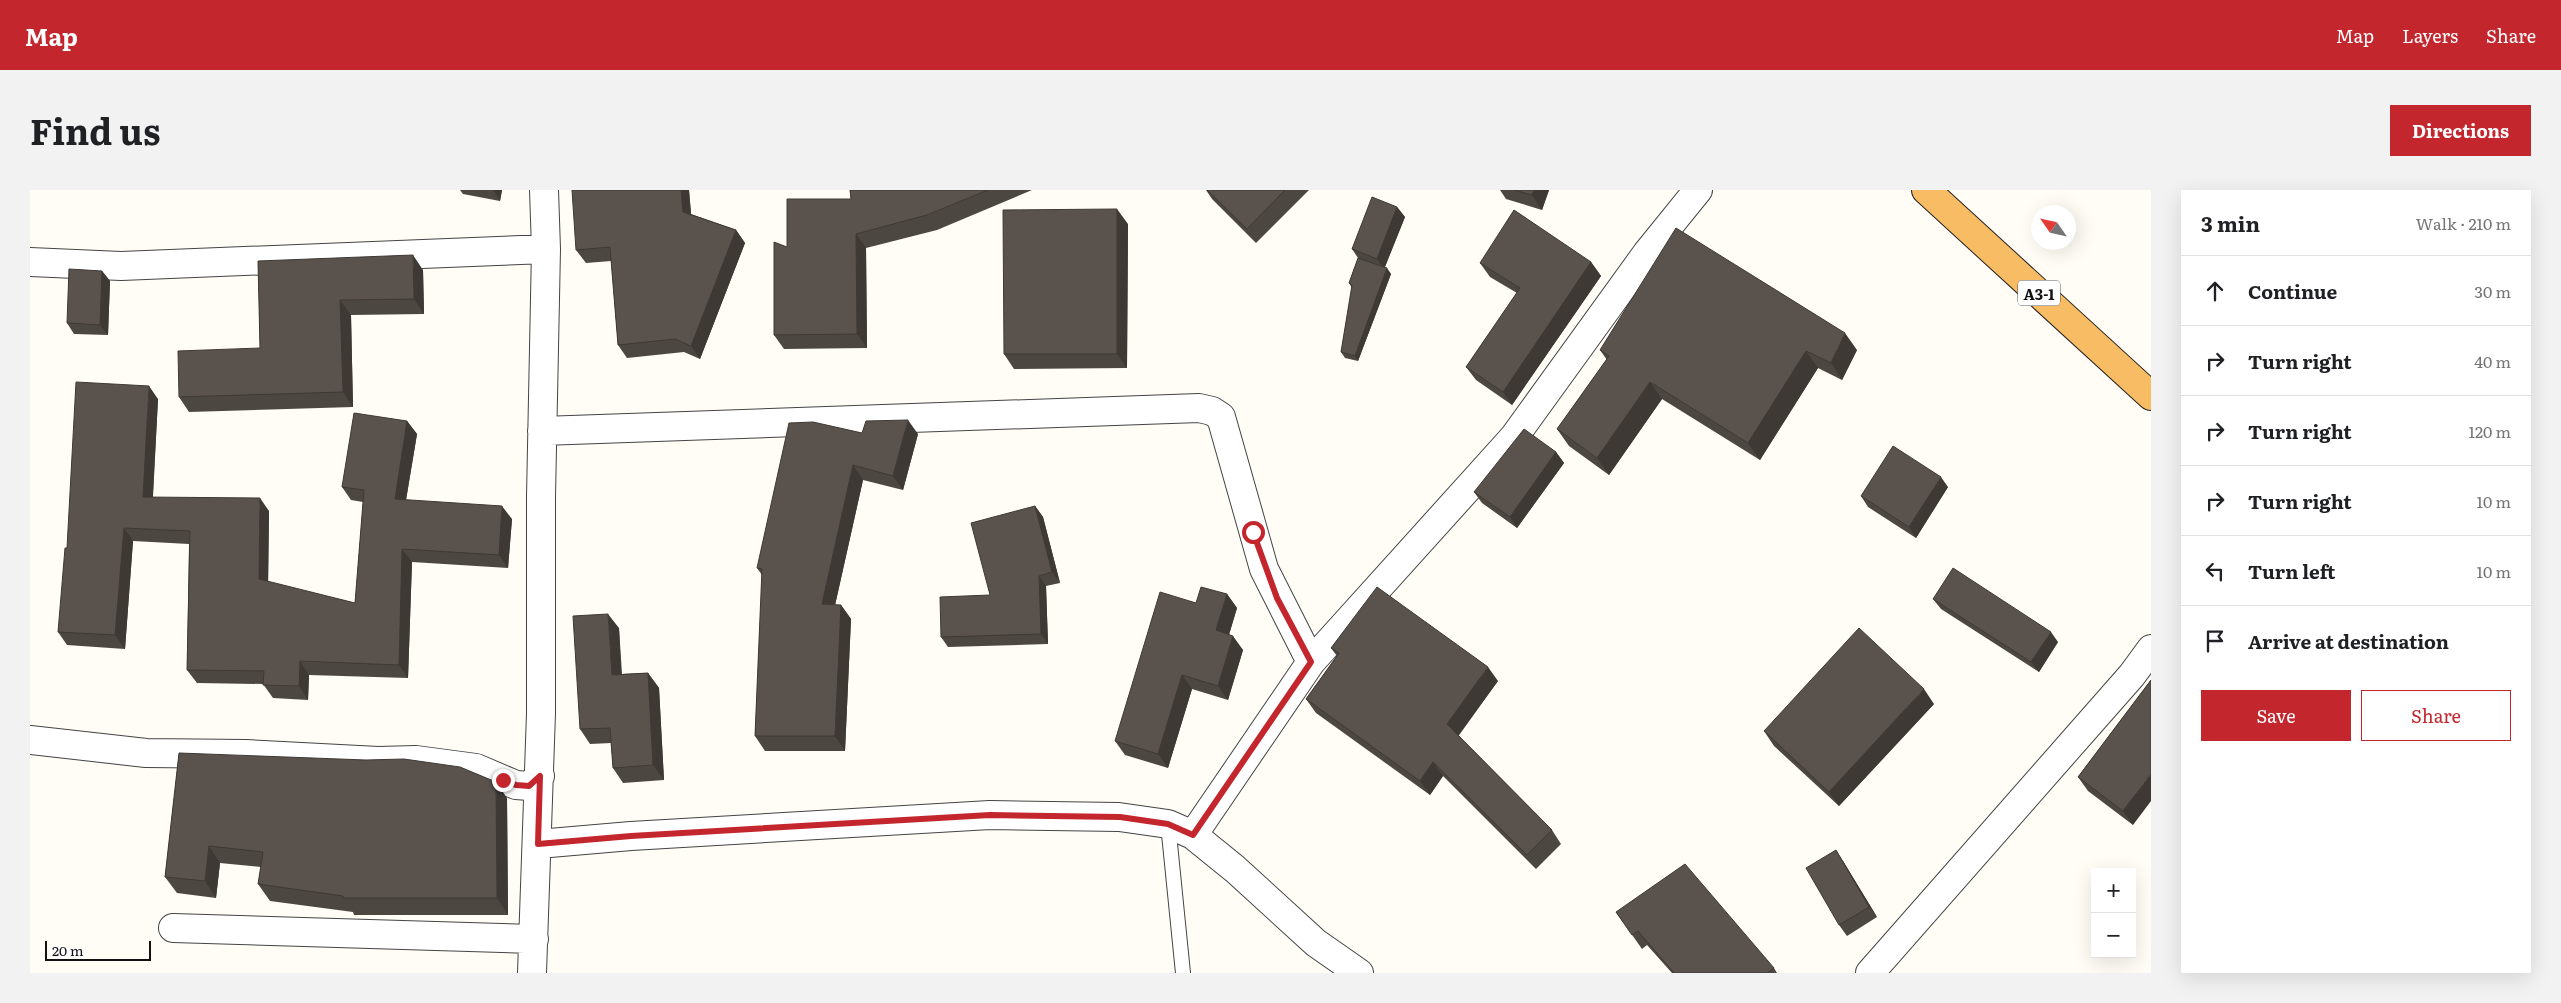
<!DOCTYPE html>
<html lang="en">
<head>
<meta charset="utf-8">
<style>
  body { margin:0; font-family:Literata,serif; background:#f2f2f2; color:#202124 }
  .controls { position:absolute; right:15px; bottom:15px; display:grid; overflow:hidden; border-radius:0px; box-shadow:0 5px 20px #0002 }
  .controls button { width:45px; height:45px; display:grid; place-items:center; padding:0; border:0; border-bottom:1px solid #e0e0e0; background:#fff; color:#202124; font:25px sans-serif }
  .compass { position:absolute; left:2001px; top:15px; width:45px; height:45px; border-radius:50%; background:#fff; box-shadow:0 5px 20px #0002; rotate:304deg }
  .scale { position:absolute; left:15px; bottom:12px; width:106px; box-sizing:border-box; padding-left:5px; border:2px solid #111; border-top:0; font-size:14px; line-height:18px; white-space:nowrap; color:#111; -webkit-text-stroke:4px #fff; paint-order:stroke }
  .stop { position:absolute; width:15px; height:15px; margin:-11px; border:4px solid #c4262e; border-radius:50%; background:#fff }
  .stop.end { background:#c4262e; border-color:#fff; box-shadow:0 1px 5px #0008 }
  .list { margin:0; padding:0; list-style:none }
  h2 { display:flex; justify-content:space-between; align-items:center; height:65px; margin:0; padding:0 20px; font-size:21px }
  h2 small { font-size:16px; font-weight:400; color:#757577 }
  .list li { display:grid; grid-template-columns:32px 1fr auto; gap:15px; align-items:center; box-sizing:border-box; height:70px; padding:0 20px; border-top:1px solid #e0e0e0 }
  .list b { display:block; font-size:19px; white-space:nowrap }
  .list em { font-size:16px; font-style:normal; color:#757577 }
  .actions { display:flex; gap:10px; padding:15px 20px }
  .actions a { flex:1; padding:11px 0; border:1px solid #c4262e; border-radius:0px; text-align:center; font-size:18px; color:#c4262e }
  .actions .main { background:#c4262e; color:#fff }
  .icon { flex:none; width:28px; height:28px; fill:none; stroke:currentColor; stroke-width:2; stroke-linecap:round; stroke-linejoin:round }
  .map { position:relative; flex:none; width:2121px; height:783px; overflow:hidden; border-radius:0px }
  header { display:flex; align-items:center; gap:30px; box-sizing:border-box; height:70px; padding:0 25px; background:#c4262e; color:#fff }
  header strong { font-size:24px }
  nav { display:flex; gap:28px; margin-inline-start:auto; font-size:18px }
  .intro { display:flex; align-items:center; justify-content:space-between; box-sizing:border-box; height:120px; padding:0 30px }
  h1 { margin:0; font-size:35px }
  .button { padding:12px 22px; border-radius:0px; background:#c4262e; color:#fff; font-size:18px; font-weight:700 }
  main { display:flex; gap:30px; padding:0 30px }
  aside { flex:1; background:#fff; border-radius:0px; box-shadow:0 5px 20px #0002 }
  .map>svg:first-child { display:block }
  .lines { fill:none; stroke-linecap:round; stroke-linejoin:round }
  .service-casing { stroke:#444; stroke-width:16 }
  .minor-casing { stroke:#444; stroke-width:30 }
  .trunk-casing { stroke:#222; stroke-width:30 }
  .service { stroke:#fff; stroke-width:14 }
  .minor { stroke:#fff; stroke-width:28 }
  .trunk { stroke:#f7bc64; stroke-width:28 }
  .wall { fill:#4d4742 }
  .shaded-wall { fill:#3f3936 }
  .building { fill:#5a524d; stroke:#3f3936 }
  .route { stroke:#c4262e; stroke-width:6 }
  .labels { text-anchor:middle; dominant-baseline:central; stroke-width:5; stroke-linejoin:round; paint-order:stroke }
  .shield { fill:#fff; stroke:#585858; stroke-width:1 }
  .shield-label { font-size:15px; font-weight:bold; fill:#111 }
</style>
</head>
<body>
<header>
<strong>Map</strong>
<nav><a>Map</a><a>Layers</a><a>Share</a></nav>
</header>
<div class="intro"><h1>Find us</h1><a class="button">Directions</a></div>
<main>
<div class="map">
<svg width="2121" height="783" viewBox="0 0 2121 783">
  <rect width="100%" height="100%" fill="#fffdf5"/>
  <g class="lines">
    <g class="service-casing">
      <path id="service" d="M 1138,634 L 1153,783"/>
    </g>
    <g class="minor-casing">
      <path id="minor" d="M 0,72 L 91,76 L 516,59
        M 512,241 L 1169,218 L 1182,221 L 1191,227 L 1234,379 L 1281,472
        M 0,550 L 116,563 L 216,564 L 348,571 L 386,570 L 446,578 L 486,595 L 499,596 L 510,586
        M 1163,645 L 1281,472 L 1484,247 L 1617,63 L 1668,0
        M 508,654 L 601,646 L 960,625 L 1089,627 L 1138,634 L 1163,645 L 1205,679 L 1286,753 L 1329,783
        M 143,738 L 504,749
        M 502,783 L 511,523 L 511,307 L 516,59 L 514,0
        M 1840,783 L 2102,485 L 2121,459"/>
    </g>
    <g class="trunk-casing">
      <path id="trunk" d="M 1896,0 L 2121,206"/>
    </g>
    <use href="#service" class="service"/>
    <use href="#minor" class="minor"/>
    <use href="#trunk" class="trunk"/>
  </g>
  <path class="wall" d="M 430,0 L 472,0 L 470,11 L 433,4 Z
    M 659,0 L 661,24 L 706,40 L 715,53 L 670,169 L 654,162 L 597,168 L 588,155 L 581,71 L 556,73 L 546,60 Z
    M 820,0 L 1002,0 L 907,40 L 836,58 L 837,158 L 754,159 L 744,145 L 757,57 L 821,9 Z
    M 1176,0 L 1279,0 L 1226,53 L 1182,9 Z
    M 1470,0 L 1519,0 L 1512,20 L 1476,9 Z
    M 1367,17 L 1375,27 L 1355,77 L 1361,84 L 1328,171 L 1315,168 L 1311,162 L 1322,98 L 1319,93 L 1328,68 L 1322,59 Z
    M 1098,34 L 1097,178 L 984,179 L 974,164 Z
    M 228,71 L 393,80 L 394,124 L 321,125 L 323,217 L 159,222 L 149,207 L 230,158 Z
    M 1561,72 L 1571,86 L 1482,215 L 1446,190 L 1436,177 L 1487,103 L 1460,87 L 1450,73 Z
    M 72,81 L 80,91 L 78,145 L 44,144 L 37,133 Z
    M 1570,160 L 1827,160 L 1812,190 L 1788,178 L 1730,270 L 1632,209 L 1579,285 L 1539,256 L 1527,239 L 1577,170 Z
    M 128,209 L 123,307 L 239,321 L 238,392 L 325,413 L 333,312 L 321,310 L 312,297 L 377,231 L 387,244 L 376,310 L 482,329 L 478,378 L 382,372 L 378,488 L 279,485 L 278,510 L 243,508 L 233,494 L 167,493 L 157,480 L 159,354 L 103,351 L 95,459 L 37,455 L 28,442 L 37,358 Z
    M 832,243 L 888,244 L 873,300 L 833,290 L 805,415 L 811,415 L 821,429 L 815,561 L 735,561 L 725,546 L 732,385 L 727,378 Z
    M 1526,262 L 1534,273 L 1487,338 L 1452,313 L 1444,302 Z
    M 1918,297 L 1886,348 L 1838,317 L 1831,306 Z
    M 1005,316 L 1013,327 L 1030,393 L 1016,396 L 1018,454 L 918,457 L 911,447 L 960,405 Z
    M 1197,404 L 1207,418 L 1199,444 L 1213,460 L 1198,510 L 1162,499 L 1138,578 L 1095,565 L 1085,551 Z
    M 1903,409 L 2028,452 L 2009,482 L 1911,419 Z
    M 589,438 L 592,484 L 618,483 L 629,498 L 634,590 L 593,593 L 583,578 L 581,553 L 560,554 L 550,539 Z
    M 1301,458 L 1468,491 L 1428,545 L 1522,640 L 1531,654 L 1506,679 L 1413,586 L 1400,605 L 1286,523 L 1276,509 L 1307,466 Z
    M 2121,490 L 2103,635 L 2058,601 L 2048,587 Z
    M 1904,514 L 1809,616 L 1744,556 L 1734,541 Z
    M 149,563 L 477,608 L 478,725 L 324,725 L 323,722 L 240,711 L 228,694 L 231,677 L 190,673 L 186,708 L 147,703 L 135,687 Z
    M 1813,671 L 1847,727 L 1817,746 L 1809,735 Z
    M 1586,722 L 1744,778 L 1747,783 L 1642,783 L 1617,755 L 1612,759 Z"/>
  <path class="shaded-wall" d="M 463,0 L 472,0 L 470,11 Z
    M 651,0 L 659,0 L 662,35 L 653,22 Z
    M 1504,0 L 1519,0 L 1512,20 L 1502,5 Z
    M 1367,17 L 1375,27 L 1354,79 L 1347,69 Z
    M 1087,19 L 1098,34 L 1097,178 L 1087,164 Z
    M 706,40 L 715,53 L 670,169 L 661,156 Z
    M 826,44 L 836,58 L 837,158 L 827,144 Z
    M 383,65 L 393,80 L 394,124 L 384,109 Z
    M 1561,72 L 1571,86 L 1482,215 L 1473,202 Z
    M 1357,78 L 1361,84 L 1328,171 L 1325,166 Z
    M 72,81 L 80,91 L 78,145 L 70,135 Z
    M 310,110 L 321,125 L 323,217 L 313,202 Z
    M 1815,143 L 1827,160 L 1812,190 L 1801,173 Z
    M 1776,161 L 1788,178 L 1730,270 L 1718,253 Z
    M 1620,192 L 1632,209 L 1579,285 L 1567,268 Z
    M 119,196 L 128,209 L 122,320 L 113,307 Z
    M 878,230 L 888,244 L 873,300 L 863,286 Z
    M 377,231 L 387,244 L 374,322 L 365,309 Z
    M 1526,262 L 1534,273 L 1487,338 L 1480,327 Z
    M 823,275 L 833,290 L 802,429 L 792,414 Z
    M 1911,287 L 1918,297 L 1886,348 L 1879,337 Z
    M 230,308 L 239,321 L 238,402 L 229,389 Z
    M 472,316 L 482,329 L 478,378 L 469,365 Z
    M 1005,316 L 1013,327 L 1030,393 L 1022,382 Z
    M 94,338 L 103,351 L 95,459 L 85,445 Z
    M 372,359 L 382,372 L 378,488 L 369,475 Z
    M 1009,386 L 1016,396 L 1018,454 L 1011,444 Z
    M 1197,404 L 1207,418 L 1196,455 L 1186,440 Z
    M 811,415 L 821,429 L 815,561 L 805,546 Z
    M 578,424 L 589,438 L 592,500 L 582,485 Z
    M 2021,442 L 2028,452 L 2009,482 L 2001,472 Z
    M 1203,446 L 1213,460 L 1198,510 L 1188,496 Z
    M 270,471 L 279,485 L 278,510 L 269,496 Z
    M 1458,477 L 1468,491 L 1427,548 L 1417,534 Z
    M 618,483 L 629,498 L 634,590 L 623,575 Z
    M 1152,485 L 1162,499 L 1138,578 L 1128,564 Z
    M 1894,499 L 1904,514 L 1809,616 L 1799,602 Z
    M 1403,572 L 1413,586 L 1400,605 L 1390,591 Z
    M 2121,584 L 2121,611 L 2103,635 L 2093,621 Z
    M 466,592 L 477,608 L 478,725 L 467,708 Z
    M 179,656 L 190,673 L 186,708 L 175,691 Z
    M 1806,660 L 1813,671 L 1847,727 L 1839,717 Z"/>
  <path class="building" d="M 542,0 L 651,0 L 653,22 L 706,40 L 661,156 L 645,149 L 588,155 L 580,57 L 546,60 Z
    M 820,0 L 958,0 L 897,25 L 826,44 L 827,144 L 744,145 L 744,52 L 757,57 L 757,9 L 821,9 Z
    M 1177,0 L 1255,0 L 1217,39 Z
    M 1484,0 L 1504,0 L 1502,5 Z
    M 1342,7 L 1367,17 L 1347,69 L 1322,59 Z
    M 1087,19 L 1087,164 L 974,164 L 973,20 Z
    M 1484,20 L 1561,72 L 1473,202 L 1436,177 L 1490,98 L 1450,73 Z
    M 1646,38 L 1815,143 L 1801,173 L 1776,161 L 1718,253 L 1620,192 L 1567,268 L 1527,239 L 1579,166 L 1570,160 Z
    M 383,65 L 384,109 L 310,110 L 313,202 L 149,207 L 148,161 L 230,158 L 228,71 Z
    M 1328,68 L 1357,78 L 1325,166 L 1311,162 L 1322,95 L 1319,93 Z
    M 39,79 L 72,81 L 70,135 L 37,133 Z
    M 46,192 L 119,196 L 113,307 L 230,308 L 229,389 L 325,413 L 334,300 L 312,297 L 324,223 L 377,231 L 365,309 L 472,316 L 469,365 L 372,359 L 369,475 L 270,471 L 269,496 L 233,495 L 234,481 L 157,480 L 160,341 L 94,338 L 85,445 L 28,442 L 35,358 L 37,358 Z
    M 878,230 L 863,286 L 823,275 L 792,414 L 811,415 L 805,546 L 725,546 L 732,379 L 727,378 L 759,233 L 783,232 L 832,243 L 836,231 Z
    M 1494,239 L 1526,262 L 1480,327 L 1444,302 Z
    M 1863,256 L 1911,287 L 1879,337 L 1831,306 Z
    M 1005,316 L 1022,382 L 1009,386 L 1011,444 L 911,447 L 910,407 L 960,405 L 941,333 Z
    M 1923,378 L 2021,442 L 2001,472 L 1903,409 Z
    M 1171,397 L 1197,404 L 1186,440 L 1203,446 L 1188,496 L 1152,485 L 1128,564 L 1085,551 L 1130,402 L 1166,413 Z
    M 1347,397 L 1458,477 L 1417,534 L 1522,640 L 1497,665 L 1403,572 L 1390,591 L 1276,509 L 1309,463 L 1301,458 Z
    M 578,424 L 582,485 L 618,483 L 623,575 L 583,578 L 580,538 L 550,539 L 543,426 Z
    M 1829,438 L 1894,499 L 1799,602 L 1734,541 Z
    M 2121,490 L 2121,584 L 2093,621 L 2048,587 Z
    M 149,563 L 336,570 L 374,569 L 430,577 L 466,592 L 467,708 L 313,708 L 313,706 L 228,694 L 233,662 L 179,656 L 175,691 L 135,687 Z
    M 1806,660 L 1839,717 L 1809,735 L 1776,678 Z
    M 1655,674 L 1744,778 L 1737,783 L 1644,783 L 1608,741 L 1602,745 L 1586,722 Z"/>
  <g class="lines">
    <path class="route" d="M 473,590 L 486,595 L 499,596 L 510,586 L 508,654 L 601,646 L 960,625 L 1090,627 L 1138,634 L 1163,645 L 1281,472 L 1247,408 L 1223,342"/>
  </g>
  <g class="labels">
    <rect class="shield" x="1988" y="90.5" width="42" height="25" rx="4"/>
    <g class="shield-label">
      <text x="2009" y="103">A3-1</text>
    </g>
  </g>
</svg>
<div class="controls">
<button>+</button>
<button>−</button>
</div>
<svg class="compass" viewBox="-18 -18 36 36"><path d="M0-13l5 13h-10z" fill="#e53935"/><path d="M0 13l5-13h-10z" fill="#757577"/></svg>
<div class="scale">20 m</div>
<div class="stop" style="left:1223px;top:342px"></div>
<div class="stop end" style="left:473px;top:590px"></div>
</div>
<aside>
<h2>3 min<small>Walk · 210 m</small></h2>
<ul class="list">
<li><svg class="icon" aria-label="ahead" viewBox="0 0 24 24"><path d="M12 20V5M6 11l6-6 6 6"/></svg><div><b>Continue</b></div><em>30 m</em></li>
<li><svg class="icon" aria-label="right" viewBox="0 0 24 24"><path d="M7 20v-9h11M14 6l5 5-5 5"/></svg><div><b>Turn right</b></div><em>40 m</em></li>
<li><svg class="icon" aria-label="right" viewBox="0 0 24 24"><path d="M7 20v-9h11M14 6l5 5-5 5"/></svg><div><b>Turn right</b></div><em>120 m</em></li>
<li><svg class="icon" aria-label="right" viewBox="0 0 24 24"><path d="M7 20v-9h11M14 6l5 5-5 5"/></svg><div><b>Turn right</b></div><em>10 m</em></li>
<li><svg class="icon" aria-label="left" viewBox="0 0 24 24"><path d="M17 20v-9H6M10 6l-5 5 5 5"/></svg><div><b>Turn left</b></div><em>10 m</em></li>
<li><svg class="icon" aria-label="arrive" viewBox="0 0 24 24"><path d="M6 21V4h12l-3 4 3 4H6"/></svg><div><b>Arrive at destination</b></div></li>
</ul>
<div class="actions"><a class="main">Save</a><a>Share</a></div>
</aside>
</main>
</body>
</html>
